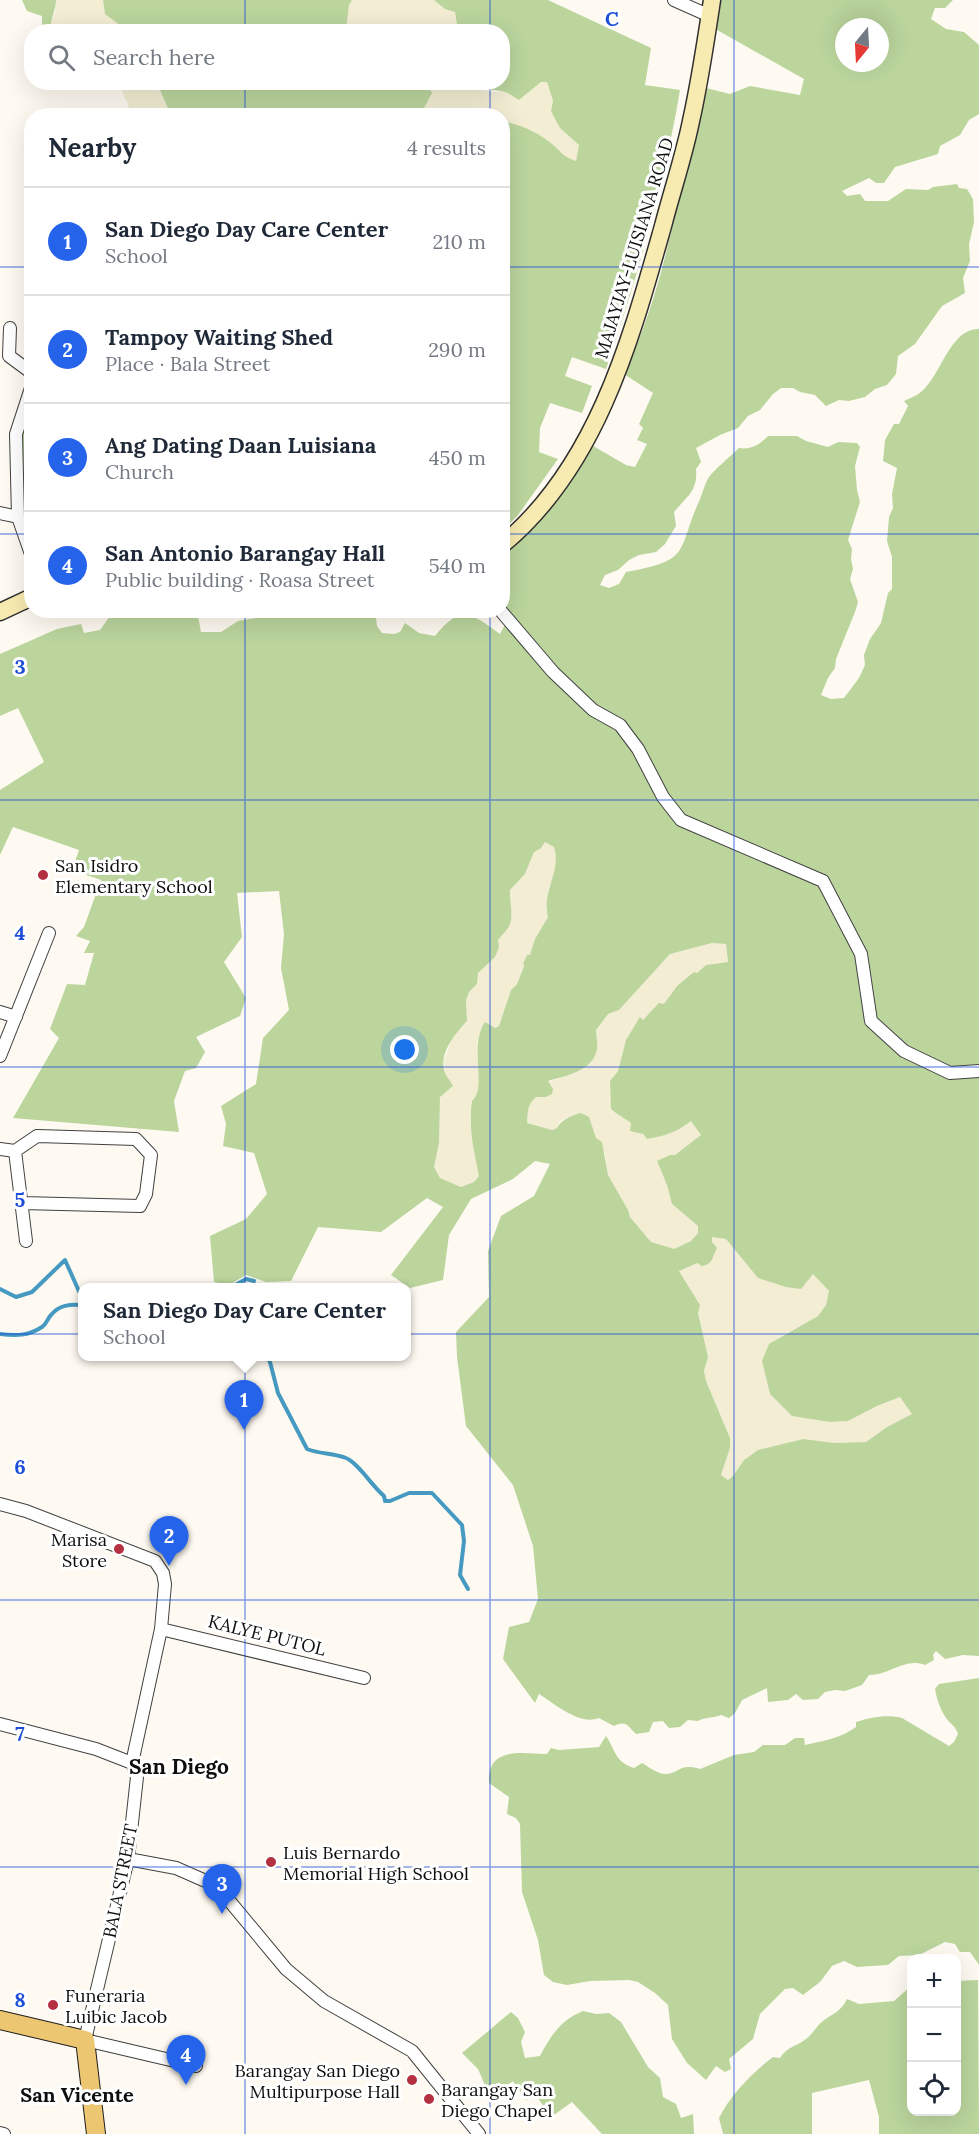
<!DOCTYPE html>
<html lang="en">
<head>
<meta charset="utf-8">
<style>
  body { margin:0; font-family:Lora,serif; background:#f2f2f3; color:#1f2937 }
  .controls { position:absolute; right:18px; bottom:18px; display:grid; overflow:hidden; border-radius:12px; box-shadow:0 6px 24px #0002 }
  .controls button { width:54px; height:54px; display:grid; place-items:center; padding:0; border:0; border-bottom:2px solid #e0e1e3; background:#fff; color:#1f2937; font:30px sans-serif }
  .compass { position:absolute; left:835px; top:18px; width:54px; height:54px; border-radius:50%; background:#fff; box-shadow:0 6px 24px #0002; rotate:198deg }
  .you { position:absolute; left:405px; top:1050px; width:21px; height:21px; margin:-15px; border:4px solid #fff; border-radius:50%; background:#1a73e8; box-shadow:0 0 0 9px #1a73e833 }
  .badge { display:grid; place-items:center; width:39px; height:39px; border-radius:50%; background:#2563eb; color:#fff; font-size:20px; font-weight:700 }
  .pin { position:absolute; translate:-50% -50px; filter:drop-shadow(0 2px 3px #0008) }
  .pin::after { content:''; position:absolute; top:32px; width:21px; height:18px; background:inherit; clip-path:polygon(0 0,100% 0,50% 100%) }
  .popup { position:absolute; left:78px; top:1283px; width:333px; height:78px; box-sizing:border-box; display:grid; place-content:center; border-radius:12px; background:#fff; filter:drop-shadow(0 2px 4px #0005); font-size:20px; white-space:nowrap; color:#747a83 }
  .popup b { font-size:22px; color:#1f2937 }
  .popup::after { content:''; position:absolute; left:50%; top:100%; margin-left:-12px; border:12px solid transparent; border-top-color:#fff }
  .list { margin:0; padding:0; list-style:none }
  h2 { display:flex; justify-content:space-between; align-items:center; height:78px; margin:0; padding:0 24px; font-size:26px }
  h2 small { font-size:20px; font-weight:400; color:#747a83 }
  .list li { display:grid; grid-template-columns:39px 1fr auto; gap:18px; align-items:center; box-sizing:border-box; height:108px; padding:0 24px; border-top:2px solid #e0e1e3 }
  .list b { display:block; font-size:22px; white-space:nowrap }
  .list p { margin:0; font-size:20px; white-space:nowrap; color:#747a83 }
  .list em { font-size:20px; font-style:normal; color:#747a83 }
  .icon { flex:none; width:33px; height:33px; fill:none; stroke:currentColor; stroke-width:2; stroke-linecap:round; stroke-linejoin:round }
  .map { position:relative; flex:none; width:979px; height:2134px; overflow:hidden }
  .search { position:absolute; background:#fff; box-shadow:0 6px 24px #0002; left:24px; top:24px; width:486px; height:66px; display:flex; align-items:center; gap:15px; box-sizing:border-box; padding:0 21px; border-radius:24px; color:#747a83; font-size:22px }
  .panel { position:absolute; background:#fff; box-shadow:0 6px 24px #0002; left:24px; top:108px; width:486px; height:510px; border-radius:24px }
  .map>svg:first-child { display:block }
  .farmland { fill:#f2edd3 }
  .forest { fill:#bbd59d; fill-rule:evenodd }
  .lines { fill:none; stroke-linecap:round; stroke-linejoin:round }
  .stream { stroke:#469ac2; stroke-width:4 }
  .street-casing { stroke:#414141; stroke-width:14 }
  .secondary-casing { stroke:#303030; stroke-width:19 }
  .primary-casing { stroke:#1f1f1f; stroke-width:20 }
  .street { stroke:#fff; stroke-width:12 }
  .secondary { stroke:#f8ebb1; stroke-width:16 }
  .primary { stroke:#edc671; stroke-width:18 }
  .grid { fill:none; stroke:#1d4ed8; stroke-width:1.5; stroke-opacity:0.55 }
  .poi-dot { fill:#b33141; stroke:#fff; stroke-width:2 }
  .labels { text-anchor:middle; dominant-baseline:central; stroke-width:6; stroke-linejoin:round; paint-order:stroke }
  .street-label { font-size:18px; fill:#0e0e0e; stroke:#fff }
  .poi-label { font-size:18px; fill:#0e0e0e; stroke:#fff; text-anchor:start }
  .neighbourhood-label { font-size:20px; font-weight:bold; fill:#0e0e0e; stroke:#fff }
  .quarter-label { font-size:21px; font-weight:bold; fill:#0e0e0e; stroke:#fff }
  .grid-label { font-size:20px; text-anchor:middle; font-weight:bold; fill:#1d4ed8; stroke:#fff; stroke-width:6; stroke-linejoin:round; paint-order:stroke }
</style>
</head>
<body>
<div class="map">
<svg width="979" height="2134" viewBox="0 0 979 2134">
  <rect width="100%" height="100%" fill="#fefaf1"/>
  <path class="farmland" d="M 56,0 L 103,0 L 105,14 L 129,31 L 51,31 L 50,25 L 55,13 Z
    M 352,0 L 434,0 L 445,9 L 455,12 L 458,31 L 346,32 L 349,5 Z
    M 541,82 L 547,82 L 553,101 L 551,111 L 560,128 L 579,145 L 576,161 L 562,156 L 554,145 L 503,121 L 502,116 L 416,116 L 422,112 L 431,93 L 426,83 L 475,83 L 489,92 L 505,92 L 519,100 Z
    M 118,83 L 160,83 L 159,89 L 169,111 L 190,109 L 204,115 L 130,115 L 128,104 Z
    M 545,842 L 554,847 L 556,852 L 556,871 L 549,888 L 546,910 L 548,917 L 535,939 L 530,956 L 527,955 L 517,984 L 511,990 L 499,1026 L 495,1028 L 481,1028 L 477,1042 L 480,1086 L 476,1098 L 472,1101 L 470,1116 L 471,1130 L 479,1176 L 474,1182 L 461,1187 L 440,1178 L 434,1167 L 439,1143 L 440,1097 L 453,1086 L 445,1073 L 444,1061 L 452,1038 L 467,1021 L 466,1000 L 469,992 L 477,984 L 478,973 L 495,957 L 498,940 L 512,916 L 509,902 L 510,890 L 525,874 L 534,851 Z
    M 712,943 L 726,944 L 728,962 L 706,965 L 697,973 L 677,986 L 664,1004 L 643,1020 L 640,1018 L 626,1040 L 618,1071 L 610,1081 L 611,1109 L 616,1114 L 622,1115 L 647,1139 L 668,1134 L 684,1127 L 691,1120 L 701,1135 L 675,1155 L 670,1155 L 657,1161 L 667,1185 L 672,1204 L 698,1226 L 698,1233 L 691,1241 L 674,1250 L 651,1242 L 630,1217 L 628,1210 L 608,1175 L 605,1153 L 575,1114 L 560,1121 L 557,1128 L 552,1130 L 527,1123 L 528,1110 L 529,1103 L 536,1097 L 546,1097 L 548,1082 L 579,1072 L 597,1050 L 596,1030 L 608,1014 L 619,1010 L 670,954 Z
    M 712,1237 L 726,1239 L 758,1278 L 813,1273 L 829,1291 L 826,1305 L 818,1316 L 782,1336 L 762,1361 L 770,1394 L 792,1416 L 830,1422 L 848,1421 L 877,1406 L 900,1397 L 913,1414 L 887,1427 L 866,1442 L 834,1443 L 802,1439 L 758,1450 L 744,1460 L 733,1476 L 728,1480 L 721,1475 L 730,1448 L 730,1438 L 706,1381 L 704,1371 L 708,1357 L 698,1313 L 700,1305 L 679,1271 L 699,1263 L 712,1242 Z"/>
  <path class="forest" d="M 22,0 L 56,0 C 56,11 49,21 51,31 L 42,31 L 42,16 L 27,11 Z
    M 103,0 L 352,0 L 349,5 L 346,31 L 129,32 L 105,14 Z
    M 434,0 L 548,0 L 651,48 L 645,85 L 680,90 C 664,185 637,278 606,369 L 572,357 L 565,376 L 592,386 L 582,413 L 550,403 L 540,428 L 539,452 L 558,459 L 518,515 L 503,530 L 502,361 L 504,352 L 502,349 L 503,121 C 521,125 538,132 552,144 C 563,153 560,155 576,161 L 579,145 L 560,128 L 554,117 L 551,111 L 553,101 L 547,82 L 541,82 L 519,100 C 515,98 509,93 505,92 C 491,88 487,93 475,83 L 502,82 L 502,32 L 458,31 L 455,12 L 445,9 Z
    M 711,0 L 953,0 L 945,8 L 935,8 L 931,19 L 946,29 L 964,32 L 979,45 L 979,114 L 969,120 L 960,135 L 940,146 L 938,154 L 895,167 L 884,183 L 876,183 L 869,178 L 842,191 L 847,196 L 860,194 L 865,201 L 888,201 L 906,189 L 928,190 L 933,187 L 957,184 L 959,188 L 967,189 L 973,199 L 974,222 L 969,244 L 970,261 L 963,278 L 965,293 L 942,306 L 915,344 L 898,356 L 896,374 L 887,385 L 875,389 L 865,397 L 849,401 L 839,400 L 826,406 L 815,395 L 800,392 L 793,388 L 781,388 L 773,394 L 760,410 L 748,416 L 738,428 L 720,435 L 696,448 L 701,462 L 696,469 C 698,491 687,496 674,512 L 676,526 L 665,544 L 656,552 L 639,555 L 629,560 L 618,570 L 605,575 L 600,585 L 609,588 L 619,584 L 626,572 C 693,560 676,552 700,499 C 703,492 705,483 709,477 C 714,470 731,456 739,448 C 751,450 759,445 768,436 L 797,436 L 806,441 L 828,447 L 838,442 L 857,443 L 860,447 L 855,466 L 857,490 L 860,502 L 848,540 L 852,549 L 851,559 L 853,569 L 850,579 L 858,602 L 855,612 L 836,659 L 835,668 L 828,678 L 821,695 L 831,699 L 844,698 L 859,678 L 865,665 L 864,655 L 870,639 L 881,623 L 888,593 L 892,589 L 892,557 L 887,541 L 889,517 L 893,508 L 892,494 L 897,468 L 883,461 L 885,440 L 894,424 L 899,424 L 908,406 L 904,401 C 910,398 916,396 921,392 C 941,376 950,328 979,329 L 979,1656 L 963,1655 L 945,1659 L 936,1651 L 933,1655 L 934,1660 L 925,1665 C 905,1657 890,1675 869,1675 L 862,1685 L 845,1691 L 835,1690 L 825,1692 L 818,1699 L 803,1700 L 796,1694 L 788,1700 L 768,1702 L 767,1688 L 742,1700 L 735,1713 L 729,1718 L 721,1715 C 713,1718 705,1717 698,1721 L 688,1720 L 680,1727 L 669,1728 L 663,1721 L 653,1722 L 649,1732 L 636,1734 C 627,1726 627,1720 614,1726 L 599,1718 C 580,1726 555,1704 539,1694 L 535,1703 L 503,1659 L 509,1627 L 529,1622 L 538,1599 L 533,1546 L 513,1485 L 466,1426 L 457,1357 L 456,1332 L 489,1297 L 488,1251 L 501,1216 L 534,1196 L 550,1164 L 535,1161 L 513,1179 L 471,1199 L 449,1235 L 443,1280 L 410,1288 L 391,1275 L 443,1207 L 427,1198 L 381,1232 L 318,1227 L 291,1281 L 266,1282 L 246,1275 L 229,1285 L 214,1282 L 210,1236 L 246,1219 L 267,1194 L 254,1153 L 223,1146 L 226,1124 L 221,1106 L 256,1084 L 263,1038 L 289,1010 L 281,968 L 284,934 L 279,891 L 237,893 L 242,937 L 224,962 L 246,998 L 240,1016 L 196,1037 L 205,1052 L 196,1068 L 185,1071 L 174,1101 L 179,1132 L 13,1118 L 59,1038 L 50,1029 L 67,984 L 85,985 L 94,953 L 84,953 L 90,941 L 76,936 L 84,927 L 101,880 L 72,870 L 79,850 L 13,827 L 0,855 L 0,790 L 44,762 L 18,708 L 0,716 L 0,654 L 57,629 L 81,624 L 84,633 L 100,630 L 110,616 L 110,610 L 197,611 L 201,632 L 221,632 L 238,621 L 262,617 L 261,611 L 277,611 L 280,613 L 292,614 L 295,611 L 325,611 L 376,618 L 377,626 L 382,633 L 394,634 L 400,632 L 405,623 L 419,633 L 435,636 C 461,603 471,613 500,634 L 510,615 L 503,609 L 503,551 L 588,443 L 626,465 L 635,467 L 647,444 L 637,440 L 643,428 L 639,424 L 653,393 L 624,374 C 667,284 680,184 702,87 L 730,94 L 750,86 L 800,95 L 804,79 L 710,26 ZM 844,27 L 880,27 L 880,63 L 844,63 ZM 545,842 L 554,847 C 562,871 541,892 548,917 L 535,939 L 530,955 L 527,955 L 523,964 L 524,966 L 517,984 L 511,990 L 499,1026 L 495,1028 L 485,1022 C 468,1046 488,1087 472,1101 C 468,1127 474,1150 479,1176 L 474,1182 L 461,1187 L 440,1178 L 434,1167 L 439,1143 L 440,1097 L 453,1086 C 451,1082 447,1077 445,1073 C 438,1054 455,1034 467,1021 L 466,1000 L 469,992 L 477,984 L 478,973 L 495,957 L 499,947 L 498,940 C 501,936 505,932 508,928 C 515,917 509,903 510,890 L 525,874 L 534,852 L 541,848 ZM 712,943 L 726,944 L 728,962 L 706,965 L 697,973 L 694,972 L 677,986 L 664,1004 L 659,1003 L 643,1020 L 640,1017 L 626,1040 L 618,1071 L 610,1081 L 611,1109 C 617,1115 624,1117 631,1123 L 630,1131 L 643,1134 L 647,1139 C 664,1136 678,1132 691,1121 L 701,1135 L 675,1155 L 670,1155 L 657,1161 L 667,1185 L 672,1204 L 698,1226 L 698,1233 L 691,1241 L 674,1249 L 651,1242 L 630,1217 L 628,1210 L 608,1175 L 602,1142 L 596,1138 L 589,1117 L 581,1113 C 572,1115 561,1120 557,1128 L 552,1130 L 527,1123 C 528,1111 527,1105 536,1097 L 546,1097 L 552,1094 L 553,1089 L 548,1081 C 566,1076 593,1071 597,1049 C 598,1043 596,1035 596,1030 L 608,1014 L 619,1010 L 670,954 ZM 712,1237 L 726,1239 L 758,1278 L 786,1287 L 801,1289 L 813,1274 L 829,1291 L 826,1305 L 818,1316 L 769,1344 L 762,1361 L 770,1394 L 792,1416 L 830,1422 L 848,1421 L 877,1406 L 900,1397 L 912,1414 L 887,1427 L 866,1442 L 834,1443 L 803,1439 L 758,1450 L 744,1460 L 733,1476 L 728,1480 L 721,1475 L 730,1448 L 730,1438 L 706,1381 L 704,1371 L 708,1357 L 698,1313 L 700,1305 L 679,1271 L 698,1263 L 701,1266 C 713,1265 712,1257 717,1248 L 712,1242 Z
    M 160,82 L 426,82 L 432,93 L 422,112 L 416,115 L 204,116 L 190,109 L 169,111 L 159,88 Z
    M 31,404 L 31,542 L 26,505 L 22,438 Z
    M 979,1678 L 979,1965 L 970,1952 L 960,1952 L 955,1944 L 945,1942 L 919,1955 L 899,1956 L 888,1965 L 857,1967 L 844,1961 L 832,1966 L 820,1982 L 803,1995 L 793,1988 L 785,1989 L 760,2014 L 753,2039 L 729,2059 L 731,2069 L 725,2072 L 716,2066 L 706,2080 L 687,2063 L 672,2039 L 668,2005 L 655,1993 L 638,1982 L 629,1980 L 590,1981 L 567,1985 L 553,1982 L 544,1975 L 538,1940 L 522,1892 L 520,1824 L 516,1818 L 507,1814 L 509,1797 L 489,1783 C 487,1745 523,1754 547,1754 L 551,1748 L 559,1750 L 599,1747 L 606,1736 C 616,1751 615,1762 634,1768 L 642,1763 C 649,1767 657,1774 666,1774 C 680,1773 679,1763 700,1769 L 734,1755 L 754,1752 L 763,1745 L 785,1745 L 795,1738 L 804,1738 L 805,1745 C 823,1741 841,1738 856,1727 L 856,1722 C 870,1717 889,1714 902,1718 L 949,1746 L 954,1742 L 958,1734 C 956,1726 950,1724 946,1718 C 940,1709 937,1700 935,1689 L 939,1684 Z
    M 978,1980 L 979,2134 L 879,2134 L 879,2117 L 869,2080 L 812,2093 L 812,2134 L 723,2134 L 719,2118 C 731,2094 752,2073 773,2057 L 780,2058 C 788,2046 796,2047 806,2039 C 813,2034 817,2025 823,2021 C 833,2013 841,2012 847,1999 L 859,2004 L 894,2001 L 911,1986 L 912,2112 L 956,2112 L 957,1981 Z
    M 583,2011 L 596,2014 L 609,2013 L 621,2022 L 648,2067 L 660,2078 L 663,2097 L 676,2104 L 681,2118 L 693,2114 L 694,2134 L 602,2134 L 572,2102 L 551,2117 L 535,2094 L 526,2100 L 513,2081 L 490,2097 L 478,2069 L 462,2053 L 511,2012 L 518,2018 L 525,2032 L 521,2042 L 525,2058 L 540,2056 C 551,2035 561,2020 583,2011 Z"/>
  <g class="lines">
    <path class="stream" d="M 208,1288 L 217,1285 L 226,1288
      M 230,1288 L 246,1279 L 254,1281
      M 0,1289 L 16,1297 L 32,1292 L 65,1260 L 82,1298
      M 0,1334 C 16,1336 28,1336 42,1327 C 47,1324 47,1319 51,1315 C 59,1305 70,1304 82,1305
      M 266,1356 L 270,1362 L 278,1393 L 307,1449 C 319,1454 333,1453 346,1458 C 357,1462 373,1487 384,1496 L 385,1501 L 390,1501 L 409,1493 L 432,1493 L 462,1525 L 464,1541 L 460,1575 L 468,1589"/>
    <g class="street-casing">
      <path id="street" d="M 674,0 L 710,16
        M 10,328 L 9,356 L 32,373
        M 32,385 L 16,434 L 18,517 L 32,557
        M 0,513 L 18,517
        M 500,610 L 553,672 L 593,710 L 620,725 L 638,749 L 663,797 L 681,820 L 823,881 L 861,954 L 871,1021 L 904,1051 L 950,1073 L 979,1071
        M 0,1012 L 16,1017
        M 0,1056 L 49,933
        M 0,1149 L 15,1151
        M 22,1203 L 140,1206 L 146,1194 L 151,1155 L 136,1139 L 37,1136 L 15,1151 L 26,1241
        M 0,1504 L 26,1511 L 155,1561 L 163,1573 L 165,1584 L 161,1629 L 132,1763 L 137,1777 L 128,1859 L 85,2040 L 196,2066
        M 161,1629 L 364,1678
        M 0,1724 L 96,1749 L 132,1763
        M 128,1859 L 176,1868 L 217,1886 L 286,1969 L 324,2001 L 412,2051 L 479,2134
        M 0,2133 L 4,2134"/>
    </g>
    <g class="secondary-casing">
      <path id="secondary" d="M 502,545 C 597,467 631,339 663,226 C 672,191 684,156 691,121 C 700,81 706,40 712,0
        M 0,612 L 32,597"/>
    </g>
    <g class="primary-casing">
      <path id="primary" d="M 0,2020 L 85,2040 L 96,2134"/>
    </g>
    <use href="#street" class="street"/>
    <use href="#secondary" class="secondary"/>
    <use href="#primary" class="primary"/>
  </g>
  <path class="grid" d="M 245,0 L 245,32M 490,0 L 490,32M 734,0 L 734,2134M 245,82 L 245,116M 490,82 L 490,116M 0,267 L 32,267M 502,267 L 979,267M 0,534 L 32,534M 502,534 L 979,534M 245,610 L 245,2134M 490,610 L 490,2134M 0,800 L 979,800M 0,1067 L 979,1067M 0,1334 L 979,1334M 0,1600 L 979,1600M 0,1867 L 979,1867"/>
  <g class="poi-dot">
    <circle cx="43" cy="875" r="6"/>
    <circle cx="119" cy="1549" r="6"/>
    <circle cx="271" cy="1862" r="6"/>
    <circle cx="53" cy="2005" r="6"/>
    <circle cx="412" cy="2080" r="6"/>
    <circle cx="429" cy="2099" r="6"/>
  </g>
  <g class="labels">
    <g class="street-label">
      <text transform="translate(634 248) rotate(-73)">MAJAYJAY-LUISIANA ROAD</text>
      <text transform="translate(267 1635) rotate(14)">KALYE PUTOL</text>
      <text transform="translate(120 1881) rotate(-79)">BALA STREET</text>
    </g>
    <g class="poi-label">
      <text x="55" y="865">San Isidro<tspan x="55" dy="21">Elementary School</tspan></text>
      <text x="107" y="1539" text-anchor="end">Marisa<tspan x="107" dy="21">Store</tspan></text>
      <text x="283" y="1852">Luis Bernardo<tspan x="283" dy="21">Memorial High School</tspan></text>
      <text x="65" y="1995">Funeraria<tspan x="65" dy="21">Luibic Jacob</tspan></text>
      <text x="400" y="2070" text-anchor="end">Barangay San Diego<tspan x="400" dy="21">Multipurpose Hall</tspan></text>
      <text x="441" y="2089">Barangay San<tspan x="441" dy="21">Diego Chapel</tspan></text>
    </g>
    <g class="neighbourhood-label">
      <text x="77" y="2094">San Vicente</text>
    </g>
    <g class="quarter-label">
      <text x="179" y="1766">San Diego</text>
    </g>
  </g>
  <g class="grid-label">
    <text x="612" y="26">C</text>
    <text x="20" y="674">3</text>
    <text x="20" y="940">4</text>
    <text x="20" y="1207">5</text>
    <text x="20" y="1474">6</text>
    <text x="20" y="1741">7</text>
    <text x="20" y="2007">8</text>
  </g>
</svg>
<div class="controls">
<button>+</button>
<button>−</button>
<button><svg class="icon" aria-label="locate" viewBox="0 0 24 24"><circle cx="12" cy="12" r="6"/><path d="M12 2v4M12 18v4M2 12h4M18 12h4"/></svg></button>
</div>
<svg class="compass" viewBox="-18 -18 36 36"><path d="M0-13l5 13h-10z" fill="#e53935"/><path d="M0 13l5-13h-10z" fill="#747a83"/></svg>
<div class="you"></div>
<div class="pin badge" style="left:244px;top:1430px">1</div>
<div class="popup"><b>San Diego Day Care Center</b>School</div>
<div class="pin badge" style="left:169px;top:1566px">2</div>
<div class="pin badge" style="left:222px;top:1914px">3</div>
<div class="pin badge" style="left:186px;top:2085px">4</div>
<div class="search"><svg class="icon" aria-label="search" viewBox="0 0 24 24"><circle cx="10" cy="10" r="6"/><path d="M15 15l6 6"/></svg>Search here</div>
<section class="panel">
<h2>Nearby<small>4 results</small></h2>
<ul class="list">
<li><span class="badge">1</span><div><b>San Diego Day Care Center</b><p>School</p></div><em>210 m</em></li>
<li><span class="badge">2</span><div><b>Tampoy Waiting Shed</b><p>Place · Bala Street</p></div><em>290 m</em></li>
<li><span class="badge">3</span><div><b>Ang Dating Daan Luisiana</b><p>Church</p></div><em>450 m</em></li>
<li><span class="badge">4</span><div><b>San Antonio Barangay Hall</b><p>Public building · Roasa Street</p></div><em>540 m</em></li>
</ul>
</section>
</div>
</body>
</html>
